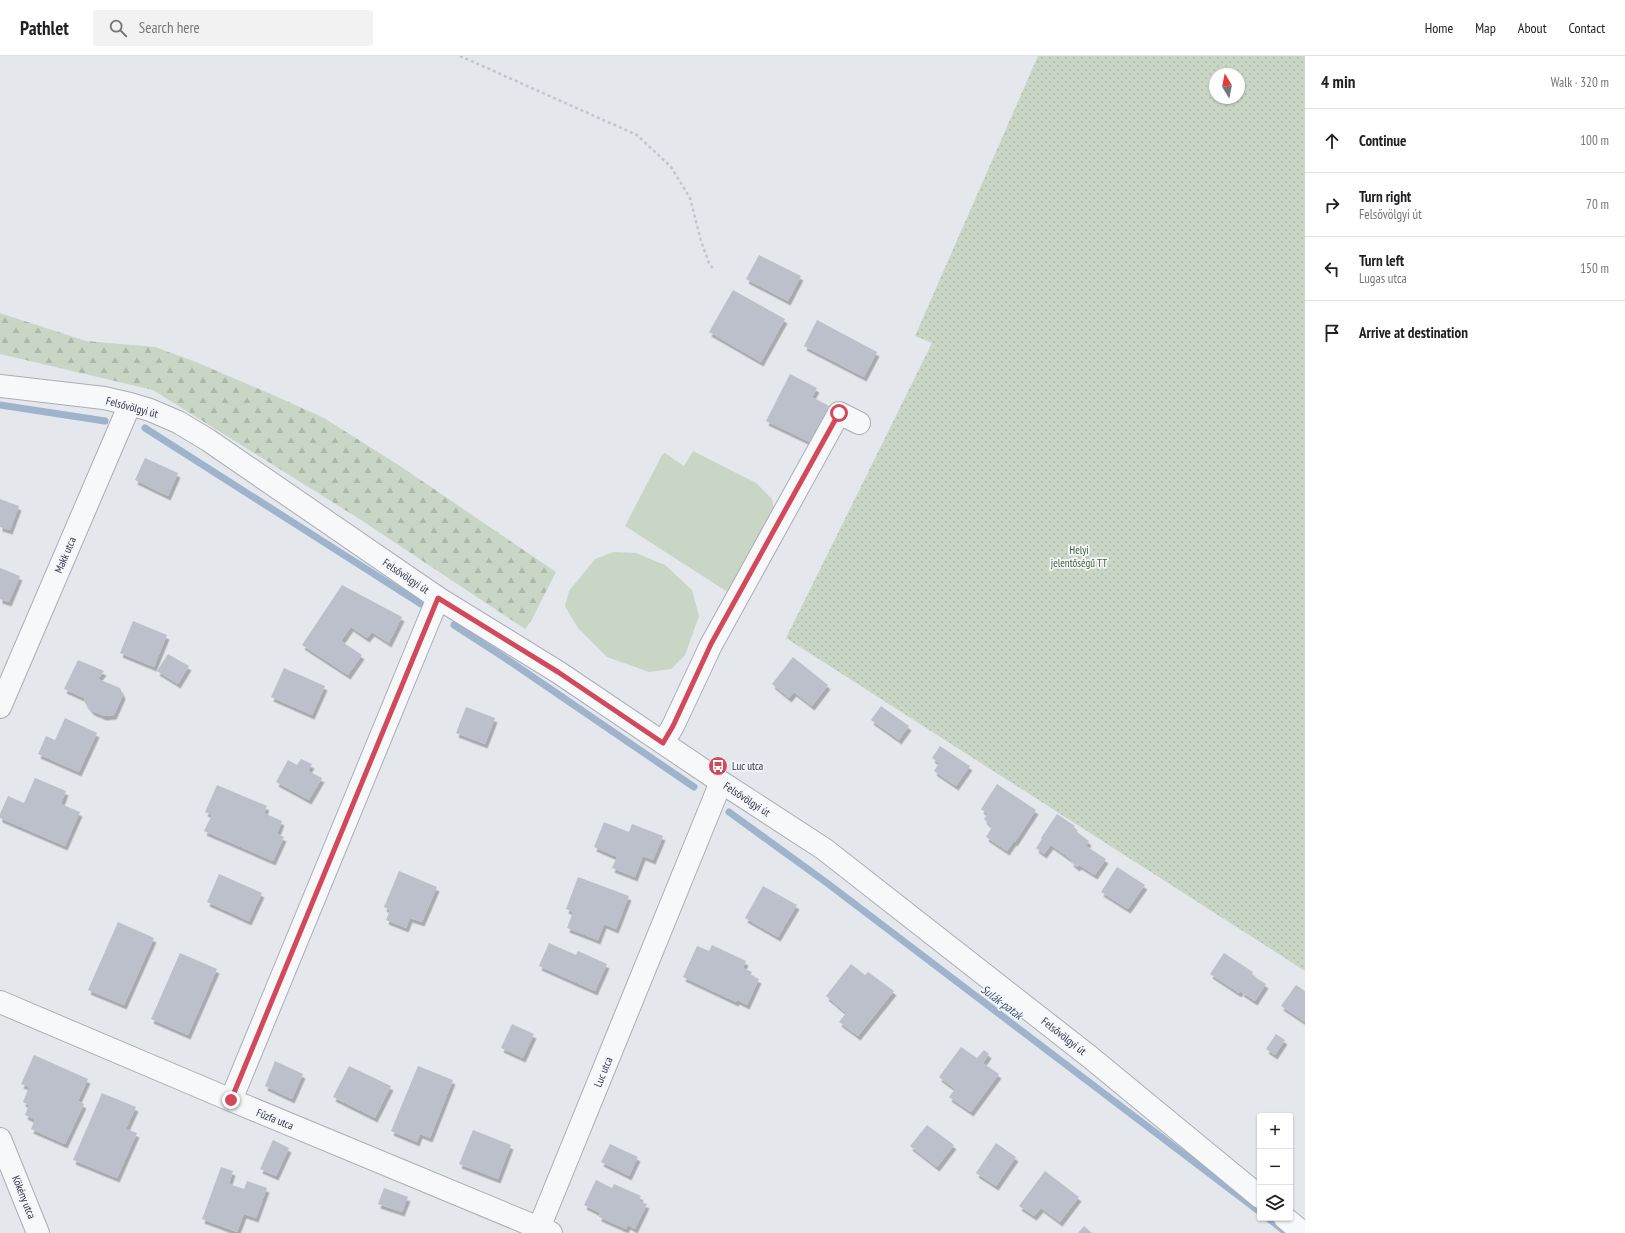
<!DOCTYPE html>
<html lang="en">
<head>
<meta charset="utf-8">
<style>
  body { margin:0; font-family:"PT Sans Narrow",sans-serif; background:#f2f2f2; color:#202124 }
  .controls { position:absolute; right:12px; bottom:12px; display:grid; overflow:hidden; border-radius:4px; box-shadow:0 1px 3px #0004 }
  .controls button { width:36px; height:36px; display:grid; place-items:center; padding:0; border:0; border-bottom:1px solid #e0e0e0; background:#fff; color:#202124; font:20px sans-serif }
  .compass { position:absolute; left:1209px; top:12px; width:36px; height:36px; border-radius:50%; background:#fff; box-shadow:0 1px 3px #0004; rotate:350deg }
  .stop { position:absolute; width:12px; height:12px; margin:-9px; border:3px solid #d1495b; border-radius:50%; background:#fff }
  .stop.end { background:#d1495b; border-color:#fff; box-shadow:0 1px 4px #0008 }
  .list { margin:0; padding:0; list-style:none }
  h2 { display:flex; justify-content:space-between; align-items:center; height:52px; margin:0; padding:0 16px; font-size:17px }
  h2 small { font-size:13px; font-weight:400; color:#757577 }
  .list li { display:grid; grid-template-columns:26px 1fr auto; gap:12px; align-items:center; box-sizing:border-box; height:64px; padding:0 16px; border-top:1px solid #e0e0e0 }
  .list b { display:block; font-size:15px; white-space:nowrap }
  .list p { margin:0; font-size:13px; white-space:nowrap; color:#757577 }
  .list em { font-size:13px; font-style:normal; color:#757577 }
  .icon { flex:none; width:22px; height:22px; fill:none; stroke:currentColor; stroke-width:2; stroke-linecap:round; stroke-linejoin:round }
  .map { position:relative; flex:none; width:1305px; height:1177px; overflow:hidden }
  header { display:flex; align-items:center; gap:24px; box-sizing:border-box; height:56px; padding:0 20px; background:#fff; border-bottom:1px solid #e0e0e0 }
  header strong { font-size:19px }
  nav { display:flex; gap:22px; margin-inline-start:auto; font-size:14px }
  .search { width:280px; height:36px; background:#f2f2f2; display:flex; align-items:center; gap:10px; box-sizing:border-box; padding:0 14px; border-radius:4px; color:#757577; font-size:15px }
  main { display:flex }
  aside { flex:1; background:#fff }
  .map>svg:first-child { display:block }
  .forest { fill:url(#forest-firs) }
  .park { fill:url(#park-dots); fill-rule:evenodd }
  .pitch { fill:#c9d6c5 }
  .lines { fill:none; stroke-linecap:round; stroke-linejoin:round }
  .stream { stroke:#9fb4cc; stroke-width:7 }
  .building { fill:#bbc0ca; filter:url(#shadow) }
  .minor-casing { stroke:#a9aeb7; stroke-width:24 }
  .path { stroke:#c2c5cb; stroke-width:2.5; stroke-dasharray:3 3; stroke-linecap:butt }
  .minor { stroke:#f7f8fa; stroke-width:22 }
  .route { stroke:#d1495b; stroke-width:5 }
  .labels { text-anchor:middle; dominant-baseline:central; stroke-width:3.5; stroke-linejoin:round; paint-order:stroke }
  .street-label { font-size:11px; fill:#2b3445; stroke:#f4f6f9 }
  .park-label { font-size:11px; fill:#3f6138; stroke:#f4f6f9 }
  .poi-label { font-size:11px; fill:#2b3445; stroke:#f4f6f9; text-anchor:start }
  .water-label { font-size:12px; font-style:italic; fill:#34527a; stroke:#f4f6f9 }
</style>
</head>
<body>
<header>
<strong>Pathlet</strong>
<div class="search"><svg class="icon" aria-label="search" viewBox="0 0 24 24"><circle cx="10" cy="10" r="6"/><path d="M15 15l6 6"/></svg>Search here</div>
<nav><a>Home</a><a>Map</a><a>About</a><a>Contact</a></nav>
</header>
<main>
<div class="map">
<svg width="1305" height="1177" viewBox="0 0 1305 1177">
  <defs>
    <pattern id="forest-firs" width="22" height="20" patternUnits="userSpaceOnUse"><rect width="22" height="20" fill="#c9d6c5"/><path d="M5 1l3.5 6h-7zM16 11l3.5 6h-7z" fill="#adb8ab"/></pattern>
    <pattern id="park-dots" width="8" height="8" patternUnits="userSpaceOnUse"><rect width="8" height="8" fill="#c9d6c5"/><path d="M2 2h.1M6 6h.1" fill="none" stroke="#adb8ab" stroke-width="1.8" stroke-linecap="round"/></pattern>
    <filter id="shadow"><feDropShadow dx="2.5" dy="4.5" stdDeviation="0" flood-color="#0004"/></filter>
  </defs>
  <rect width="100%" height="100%" fill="#e4e7ec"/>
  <path class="forest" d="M 0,257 L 86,285 L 155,291 L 196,306 L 273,339 L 324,362 L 400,410 L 556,516 L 531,565 L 525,573 L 358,462 L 153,334 L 0,298 Z"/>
  <path class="park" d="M 1038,0 L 1305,0 L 1305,915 L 786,582 L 932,287 L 915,280 ZM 1215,18 L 1239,18 L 1239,42 L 1215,42 Z"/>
  <path class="pitch" d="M 693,395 L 756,427 L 772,443 L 774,454 L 729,537 L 625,470 L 662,399 L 665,397 L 684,410 Z
    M 614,496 L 636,497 L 665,509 L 692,534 L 699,560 L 685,599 L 671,613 L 649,616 L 607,601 L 578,572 L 565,550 L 569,535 L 595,503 Z"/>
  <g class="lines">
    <path class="stream" d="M 0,349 L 105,365
      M 145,372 L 421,548
      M 454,569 L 505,602 L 694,731
      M 729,756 L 827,827 L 1260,1156
      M 1268,1162 L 1283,1174"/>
  </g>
  <path class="building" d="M 759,199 L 801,220 L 788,245 L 746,223 Z
    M 733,234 L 785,263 L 761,306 L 709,276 Z
    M 817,264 L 877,296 L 864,321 L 804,290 Z
    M 790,318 L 817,332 L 812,341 L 829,350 L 824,359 L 828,361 L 814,388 L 766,365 Z
    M 145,402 L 178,417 L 168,440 L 135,424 Z
    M 0,443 L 19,450 L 10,474 L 0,471 Z
    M 0,512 L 20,520 L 9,546 L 0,543 Z
    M 342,529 L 402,561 L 389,587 L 372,576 L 367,582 L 351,571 L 341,585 L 362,599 L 348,619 L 302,589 Z
    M 133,565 L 167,579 L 154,611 L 120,597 Z
    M 168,598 L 189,610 L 178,628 L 157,615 Z
    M 793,601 L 828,629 L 812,650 L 794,636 L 789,642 L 772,628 Z
    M 78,604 L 104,615 L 98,623 L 120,632 L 123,639 L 114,659 L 104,660 L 92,655 L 85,647 L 84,642 L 64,633 Z
    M 284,612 L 325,630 L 312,659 L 271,641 Z
    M 881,650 L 909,670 L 899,684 L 871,664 Z
    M 466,651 L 495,662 L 485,688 L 456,677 Z
    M 65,662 L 97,677 L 79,716 L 38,698 L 46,680 L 55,684 Z
    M 940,690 L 970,710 L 956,730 L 934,715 L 939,707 L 932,702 Z
    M 301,703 L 312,708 L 308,715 L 322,722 L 309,744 L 276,726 L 288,704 L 297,709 Z
    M 35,722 L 66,735 L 61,748 L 80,756 L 65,790 L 0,762 L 0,758 L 8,740 L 24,747 Z
    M 997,728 L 1036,754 L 1015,786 L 1014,785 L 1007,795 L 986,781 L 992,771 L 984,763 L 988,758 L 981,753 Z
    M 217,729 L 267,750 L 264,757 L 282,765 L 277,778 L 284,781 L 273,805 L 204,775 L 212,759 L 205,756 Z
    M 1057,758 L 1075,770 L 1073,773 L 1089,785 L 1086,790 L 1106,803 L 1095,819 L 1079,809 L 1077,811 L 1071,806 L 1072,804 L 1051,789 L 1044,798 L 1036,792 L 1042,783 L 1041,782 Z
    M 604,766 L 629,776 L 632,768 L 663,780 L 653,804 L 643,800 L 635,821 L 612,812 L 617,801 L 594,791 Z
    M 1117,811 L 1145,829 L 1128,853 L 1101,836 Z
    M 399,815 L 437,831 L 422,866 L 410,862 L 406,872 L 386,864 L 390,854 L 384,851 Z
    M 219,818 L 262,837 L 249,865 L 207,846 Z
    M 578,821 L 629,840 L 616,873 L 604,868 L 598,884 L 567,872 L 573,856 L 566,853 Z
    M 763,830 L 797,849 L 778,881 L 745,862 Z
    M 118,866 L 154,882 L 124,949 L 88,934 Z
    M 549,887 L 576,899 L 578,895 L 607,908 L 595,935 L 539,910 Z
    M 712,889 L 746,905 L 743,912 L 752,916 L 750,919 L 759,923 L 747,949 L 737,944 L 736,946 L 683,921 L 697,890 L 709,895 Z
    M 180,897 L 217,913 L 188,979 L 151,963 Z
    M 1224,897 L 1253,916 L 1239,937 L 1210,918 Z
    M 851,908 L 865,919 L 868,916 L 894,935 L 858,980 L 839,966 L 846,957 L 826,940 Z
    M 1252,919 L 1266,928 L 1255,945 L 1241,936 Z
    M 1296,929 L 1305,935 L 1305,966 L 1281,950 Z
    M 512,968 L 534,978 L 523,1002 L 501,992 Z
    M 1276,978 L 1285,984 L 1275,999 L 1266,993 Z
    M 961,991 L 977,1002 L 984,994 L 989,998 L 983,1007 L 999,1018 L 971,1056 L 949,1041 L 955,1033 L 939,1021 Z
    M 34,999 L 88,1023 L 78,1045 L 84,1048 L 65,1088 L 31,1073 L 35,1064 L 25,1059 L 29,1049 L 23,1046 L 29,1031 L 21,1028 Z
    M 275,1005 L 303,1018 L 292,1043 L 265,1030 Z
    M 349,1010 L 391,1030 L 375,1062 L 333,1041 Z
    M 418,1010 L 453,1024 L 430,1082 L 420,1078 L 417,1086 L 391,1075 Z
    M 102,1037 L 136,1051 L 126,1073 L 137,1077 L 117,1122 L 73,1104 Z
    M 927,1069 L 954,1089 L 937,1111 L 910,1090 Z
    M 473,1074 L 511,1089 L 498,1123 L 459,1108 Z
    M 273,1084 L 289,1092 L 276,1120 L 260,1113 Z
    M 996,1087 L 1016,1101 L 996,1130 L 976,1117 Z
    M 610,1088 L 638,1101 L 629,1120 L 601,1106 Z
    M 221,1111 L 233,1115 L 229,1128 L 244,1133 L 247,1125 L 267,1132 L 256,1162 L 244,1158 L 237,1176 L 202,1163 Z
    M 1045,1115 L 1079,1141 L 1060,1166 L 1041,1152 L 1034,1160 L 1019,1150 Z
    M 596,1124 L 612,1132 L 614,1128 L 641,1140 L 639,1145 L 647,1148 L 635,1173 L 628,1169 L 626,1173 L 599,1161 L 600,1157 L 584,1149 Z
    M 384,1132 L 408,1141 L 402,1156 L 378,1148 Z
    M 1084,1170 L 1092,1177 L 1078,1177 Z"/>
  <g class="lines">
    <g class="minor-casing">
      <path id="minor" d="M 0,330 L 104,342 L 130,348 L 150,354 L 178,366 L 208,384 L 438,542 L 558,616 L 721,726 L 824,793 L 1090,1001 L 1260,1141
        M 0,651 L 130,348
        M 663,687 L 673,670 L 711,589 L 839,357 L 859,367
        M 0,946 L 231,1044 L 551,1177
        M 231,1044 L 438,542
        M 0,1083 L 38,1177
        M 1285,1162 L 1303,1177
        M 541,1177 L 539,1172 L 721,726"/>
    </g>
    <path class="path" d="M 460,0 L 637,79 L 671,111 L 690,142 L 701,185 L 709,207 L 714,214"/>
    <use href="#minor" class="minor"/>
  </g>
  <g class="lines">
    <path class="route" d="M 231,1044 L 438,542 L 558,616 L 663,687 L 673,670 L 711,588 L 839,357"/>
  </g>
  <defs>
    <g id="bus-disc" transform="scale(1)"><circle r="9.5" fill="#d1495b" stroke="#f4f6f9"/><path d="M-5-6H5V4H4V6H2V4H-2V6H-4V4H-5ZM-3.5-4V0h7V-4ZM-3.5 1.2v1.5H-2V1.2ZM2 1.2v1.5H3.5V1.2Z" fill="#fff"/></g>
  </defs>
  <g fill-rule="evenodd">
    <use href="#bus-disc" x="718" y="710"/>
  </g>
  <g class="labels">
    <g class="street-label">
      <text transform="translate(132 351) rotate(15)">Felsővölgyi út</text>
      <text transform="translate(65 499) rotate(-67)">Makk utca</text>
      <text transform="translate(406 520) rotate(34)">Felsővölgyi út</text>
      <text transform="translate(747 743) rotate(33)">Felsővölgyi út</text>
      <text transform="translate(1064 980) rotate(38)">Felsővölgyi út</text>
      <text transform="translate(603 1016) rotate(-68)">Luc utca</text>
      <text transform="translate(275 1063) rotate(22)">Fűzfa utca</text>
      <text transform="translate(24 1141) rotate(68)">Kökény utca</text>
    </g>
    <g class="park-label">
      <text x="1079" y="494">Helyi<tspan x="1079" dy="13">jelentőségű TT</tspan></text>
    </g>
    <g class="poi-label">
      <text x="732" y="710">Luc utca</text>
    </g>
    <g class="water-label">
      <text transform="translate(1002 946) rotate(37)">Sulák-patak</text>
    </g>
  </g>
</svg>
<div class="controls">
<button>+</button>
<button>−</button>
<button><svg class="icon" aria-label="layers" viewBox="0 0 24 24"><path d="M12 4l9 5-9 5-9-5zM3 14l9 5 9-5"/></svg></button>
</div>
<svg class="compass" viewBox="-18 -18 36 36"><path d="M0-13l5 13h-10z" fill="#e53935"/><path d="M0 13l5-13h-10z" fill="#757577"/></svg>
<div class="stop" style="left:839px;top:357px"></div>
<div class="stop end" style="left:231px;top:1044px"></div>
</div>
<aside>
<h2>4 min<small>Walk · 320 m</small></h2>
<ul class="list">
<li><svg class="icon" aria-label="ahead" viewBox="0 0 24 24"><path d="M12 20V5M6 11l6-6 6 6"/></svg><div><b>Continue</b></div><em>100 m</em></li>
<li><svg class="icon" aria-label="right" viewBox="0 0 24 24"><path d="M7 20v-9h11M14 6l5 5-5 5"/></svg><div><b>Turn right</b><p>Felsővölgyi út</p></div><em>70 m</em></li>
<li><svg class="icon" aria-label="left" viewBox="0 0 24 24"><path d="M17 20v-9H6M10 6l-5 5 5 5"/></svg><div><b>Turn left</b><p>Lugas utca</p></div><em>150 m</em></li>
<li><svg class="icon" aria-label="arrive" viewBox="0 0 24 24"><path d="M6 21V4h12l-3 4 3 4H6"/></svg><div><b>Arrive at destination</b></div></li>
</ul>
</aside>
</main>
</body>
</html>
